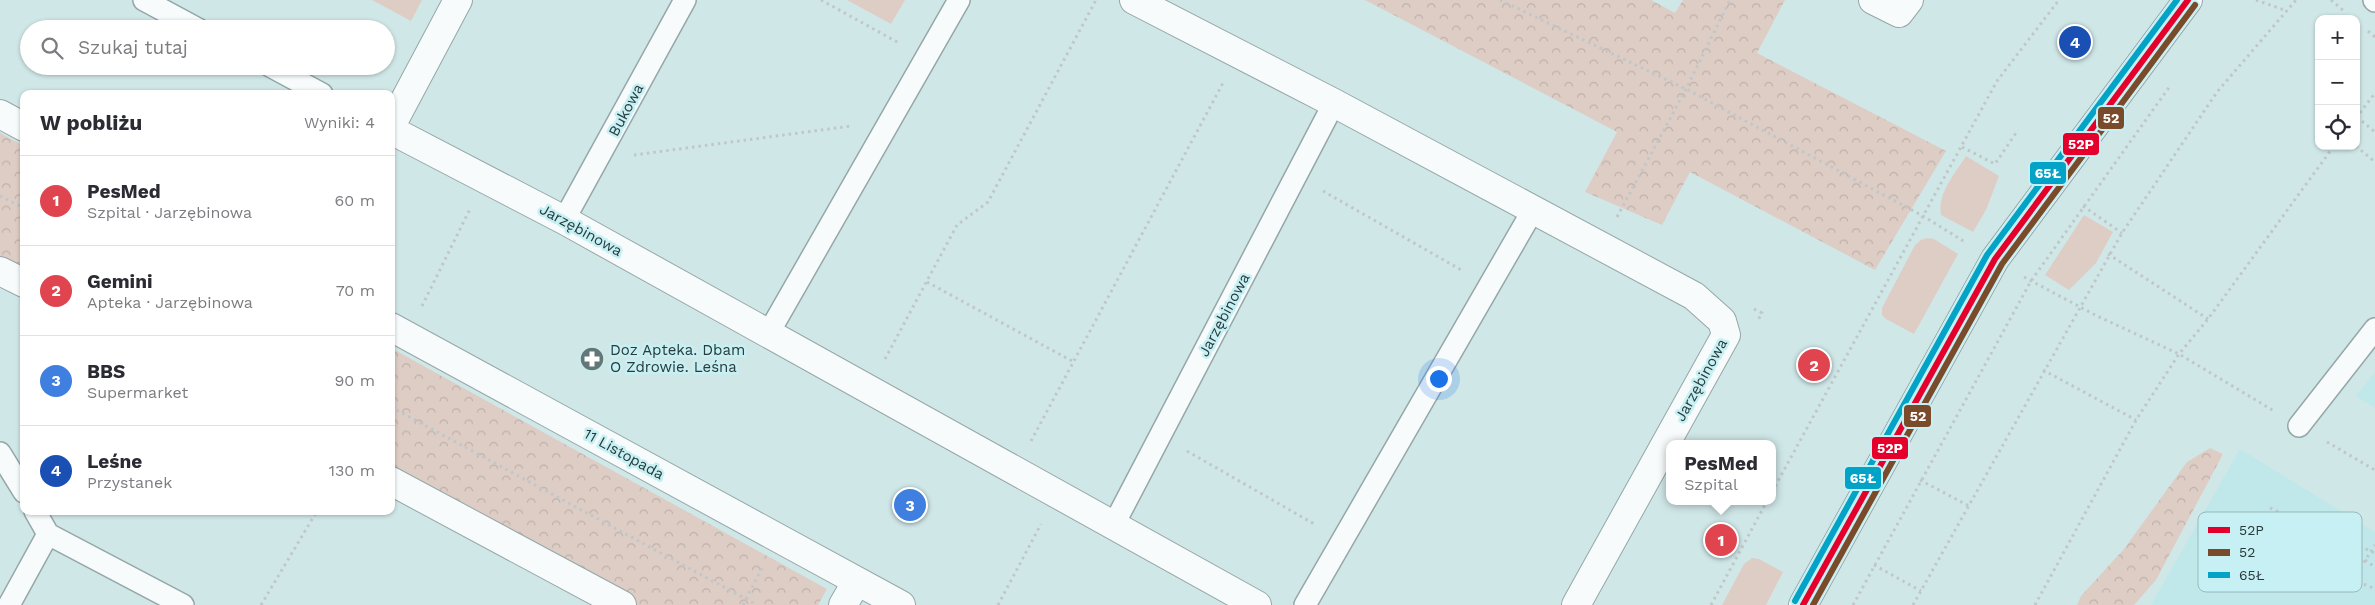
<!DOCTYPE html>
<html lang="pl">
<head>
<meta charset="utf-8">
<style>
  body { margin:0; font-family:"Work Sans",sans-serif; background:#f2f2f3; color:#2b2b33 }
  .controls { position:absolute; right:15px; top:15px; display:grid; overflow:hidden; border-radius:10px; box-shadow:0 1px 4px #0004 }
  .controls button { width:45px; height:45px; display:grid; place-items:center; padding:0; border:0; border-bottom:1px solid #e1e1e2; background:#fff; color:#2b2b33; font:25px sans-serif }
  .you { position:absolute; left:1438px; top:378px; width:18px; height:18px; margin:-12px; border:4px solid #fff; border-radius:50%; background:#1a73e8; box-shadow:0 0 0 8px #1a73e833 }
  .badge { display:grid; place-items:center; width:32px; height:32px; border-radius:50%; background:#2563eb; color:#fff; font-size:16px; font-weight:700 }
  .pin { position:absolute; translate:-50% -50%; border:2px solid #fff; box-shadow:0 1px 5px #0006 }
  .popup { position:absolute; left:1666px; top:440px; width:110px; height:65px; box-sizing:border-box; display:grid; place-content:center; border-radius:10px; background:#fff; filter:drop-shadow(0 1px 4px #0005); font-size:16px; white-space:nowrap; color:#7c7c81 }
  .popup b { font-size:19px; color:#2b2b33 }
  .popup::after { content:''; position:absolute; left:50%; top:100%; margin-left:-10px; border:10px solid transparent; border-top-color:#fff }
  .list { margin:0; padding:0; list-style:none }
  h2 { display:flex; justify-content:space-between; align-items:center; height:65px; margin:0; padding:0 20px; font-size:21px }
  h2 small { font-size:16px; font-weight:400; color:#7c7c81 }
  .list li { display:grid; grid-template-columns:32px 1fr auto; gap:15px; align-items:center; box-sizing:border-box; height:90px; padding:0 20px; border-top:1px solid #e1e1e2 }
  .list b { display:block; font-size:19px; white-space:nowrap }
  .list p { margin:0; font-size:16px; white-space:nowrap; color:#7c7c81 }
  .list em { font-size:16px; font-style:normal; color:#7c7c81 }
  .icon { flex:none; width:28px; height:28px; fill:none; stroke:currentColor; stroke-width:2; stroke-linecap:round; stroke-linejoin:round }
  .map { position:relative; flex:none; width:2375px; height:605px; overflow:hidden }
  .search { position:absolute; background:#fff; box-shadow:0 1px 4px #0004; left:20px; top:20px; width:375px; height:55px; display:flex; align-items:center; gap:12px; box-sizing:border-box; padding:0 18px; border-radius:28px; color:#7c7c81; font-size:19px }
  .panel { position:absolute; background:#fff; box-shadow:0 1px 4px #0004; left:20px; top:90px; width:375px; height:425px; border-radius:10px }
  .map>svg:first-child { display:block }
  .built { fill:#c0e7e9 }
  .grass { fill:#decdc5 }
  .forest { fill:url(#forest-crowns) }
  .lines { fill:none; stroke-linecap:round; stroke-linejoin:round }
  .lane-casing { stroke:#95a7a8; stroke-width:24 }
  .street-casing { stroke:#95a7a8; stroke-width:30 }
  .secondary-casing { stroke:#95a7a8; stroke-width:30 }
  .path { stroke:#c0c7c8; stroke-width:3; stroke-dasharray:2.5 4; stroke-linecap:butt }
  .lane { stroke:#f8fbfc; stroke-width:21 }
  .street { stroke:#f8fbfc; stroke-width:28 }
  .secondary { stroke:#f8fbfc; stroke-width:28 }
  .bus-1-casing { stroke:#c6f0f3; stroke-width:10 }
  .bus-2-casing { stroke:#c6f0f3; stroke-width:10 }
  .bus-3-casing { stroke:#c6f0f3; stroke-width:10 }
  .bus-1 { stroke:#e4002b; stroke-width:6 }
  .bus-2 { stroke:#7a4b2a; stroke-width:6 }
  .bus-3 { stroke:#02a3c7; stroke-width:6 }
  .labels { text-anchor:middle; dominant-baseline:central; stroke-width:5; stroke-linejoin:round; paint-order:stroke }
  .street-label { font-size:15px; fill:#293a3b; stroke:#c6f0f3 }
  .poi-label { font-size:15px; fill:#293a3b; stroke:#c6f0f3; text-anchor:start }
  .key { fill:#c6f0f3; stroke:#97b9bc; stroke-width:1 }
  .key-label { font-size:14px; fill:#293a3b }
  .line-badge { stroke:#c6f0f3; stroke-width:2 }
  .badge-label { font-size:14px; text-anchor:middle; font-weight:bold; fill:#fff }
</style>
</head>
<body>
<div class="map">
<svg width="2375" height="605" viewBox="0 0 2375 605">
  <defs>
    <pattern id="forest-crowns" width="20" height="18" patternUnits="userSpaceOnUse" patternTransform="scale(1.25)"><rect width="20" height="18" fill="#decdc5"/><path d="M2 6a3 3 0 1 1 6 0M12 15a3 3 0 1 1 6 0" fill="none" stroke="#beb1aa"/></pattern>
  </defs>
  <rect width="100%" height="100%" fill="#d0e7e8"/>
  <path class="built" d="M 2375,372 L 2375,408 L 2356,396 Z
    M 2240,449 L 2375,532 L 2375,605 L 2151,605 Z"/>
  <path class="grass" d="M 372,0 L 422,0 L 411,21 Z
    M 847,0 L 905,0 L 891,24 Z
    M 1966,156 L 1999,176 L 1986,210 L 1973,232 L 1941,215 C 1937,193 1955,174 1966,156 Z
    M 2084,215 L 2113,232 L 2096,263 L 2069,290 L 2045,275 Z
    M 1927,238 L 1934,239 L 1958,254 L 1914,334 L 1886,319 L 1882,315 L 1882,308 L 1915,245 L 1921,240 Z
    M 1752,558 L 1759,559 L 1783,572 L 1766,605 L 1722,605 L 1744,564 Z"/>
  <path class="forest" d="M 1365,0 L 1651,0 L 1675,13 L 1683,0 L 1785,0 L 1757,53 L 1946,151 L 1875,270 L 1690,172 L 1662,225 L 1585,192 L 1617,132 Z
    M 0,133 L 24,146 L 24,270 L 0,258 Z
    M 391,348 L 827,589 L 818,605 L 638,605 L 391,466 Z
    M 2210,448 L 2223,454 L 2156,580 L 2134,605 L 2077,605 L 2081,596 L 2124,549 L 2187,462 Z"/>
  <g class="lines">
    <g class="lane-casing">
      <path id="lane" d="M 144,0 L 198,29
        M 2374,0 L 2375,1
        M 270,66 L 322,94
        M 564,220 L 685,0
        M 768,334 L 959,0
        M 2299,426 L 2375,329
        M 0,453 L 24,492
        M 35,511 L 48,534 L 183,605
        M 1113,526 L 1334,103
        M 9,605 L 48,534
        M 1305,605 L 1533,210"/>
    </g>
    <g class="street-casing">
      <path id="street" d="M 1134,0 L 1334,103 L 1694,296 L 1722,321 L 1726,335 L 1576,605
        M 1873,0 L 1899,13 L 1909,0
        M 0,114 L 24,127
        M 391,126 L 458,0
        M 391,130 L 564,220 L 1257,605
        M 0,271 L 24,283
        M 391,327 L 901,605
        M 391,481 L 622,605
        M 843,605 L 857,581"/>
    </g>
    <g class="secondary-casing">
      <path id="secondary" d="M 1803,605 L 1995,259 L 2188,0"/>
    </g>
    <path class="path" d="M 821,0 L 899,43
      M 1500,0 L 1686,89 L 1923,216 L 1965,242
      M 2256,0 L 2287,11
      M 2331,0 L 2344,11
      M 2368,31 L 2375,37
      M 2357,117 L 2375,132
      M 2356,118 L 2375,93
      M 2356,146 L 2375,162
      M 1962,147 L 1995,164 L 2018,130
      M 634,155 L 851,126
      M 1323,191 L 1463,271
      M 0,196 L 24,208
      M 2083,206 L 2122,233
      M 1617,217 L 1686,89 L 1730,0
      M 2108,254 L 2208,319
      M 2024,277 L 2097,316 L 2179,354 L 2274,411
      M 927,282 L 1072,361
      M 422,306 L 470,209
      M 1754,309 L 1762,313 L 1758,320
      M 885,359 L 957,225 L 988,202 L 1096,0
      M 2043,370 L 2136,420
      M 391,407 L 757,605
      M 1031,441 L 1223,83
      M 2327,442 L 2375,470
      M 1187,451 L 1316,525
      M 1920,480 L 1969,506
      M 1772,492 L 1997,81 L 2059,0
      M 2270,508 L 2375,553
      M 2365,560 L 2375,567
      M 1874,565 L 1921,591
      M 2353,579 L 2375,545
      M 2346,591 L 2353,579 L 2375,589
      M 261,605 L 317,511
      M 743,605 L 762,568
      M 998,605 L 1041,524
      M 1711,605 L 1767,501
      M 1853,605 L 2031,281 L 2170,86
      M 1913,605 L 2122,233 L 2217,92 L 2296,0
      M 2035,605 L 2136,420 L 2179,354 L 2208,319 L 2334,146"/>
    <use href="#lane" class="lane"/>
    <use href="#street" class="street"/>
    <use href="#secondary" class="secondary"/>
    <g class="bus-1-casing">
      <path id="bus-1" d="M 1803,605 L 1995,259 L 2188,0"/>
    </g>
    <g class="bus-2-casing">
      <path id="bus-2" d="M 1813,605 L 2002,264 L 2195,5"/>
    </g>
    <g class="bus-3-casing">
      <path id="bus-3" d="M 1795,601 L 1987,255 L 2177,0"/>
    </g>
    <use href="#bus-1" class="bus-1"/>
    <use href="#bus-2" class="bus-2"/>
    <use href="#bus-3" class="bus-3"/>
  </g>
  <defs>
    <g id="pharmacy-disc" transform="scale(1.25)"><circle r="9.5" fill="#637778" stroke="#c6f0f3"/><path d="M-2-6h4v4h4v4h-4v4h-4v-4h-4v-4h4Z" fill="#fff"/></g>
  </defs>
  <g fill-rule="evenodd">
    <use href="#pharmacy-disc" x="592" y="359"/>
  </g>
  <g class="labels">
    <g class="street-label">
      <text transform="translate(626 110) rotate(-62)">Bukowa</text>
      <text transform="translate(581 230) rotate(29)">Jarzębinowa</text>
      <text transform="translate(1224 315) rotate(-62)">Jarzębinowa</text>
      <text transform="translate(1701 380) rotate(-61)">Jarzębinowa</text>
      <text transform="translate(624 454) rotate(29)">11 Listopada</text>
    </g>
    <g class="poi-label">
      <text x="610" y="350">Doz Apteka. Dbam<tspan x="610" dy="17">O Zdrowie. Leśna</tspan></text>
    </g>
  </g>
  <rect x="2198" y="512" width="164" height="80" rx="8" class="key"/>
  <rect x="2208" y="527" width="22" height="6" fill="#e4002b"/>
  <rect x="2208" y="549" width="22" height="7" fill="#7a4b2a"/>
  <rect x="2208" y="572" width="22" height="6" fill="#02a3c7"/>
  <g class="key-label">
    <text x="2239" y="535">52P</text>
    <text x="2239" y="557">52</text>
    <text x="2239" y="580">65Ł</text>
  </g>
  <g class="line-badge">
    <rect x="2097" y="106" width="28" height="24" rx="5" fill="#7a4b2a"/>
    <rect x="2062" y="132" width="38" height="24" rx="5" fill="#e4002b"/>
    <rect x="2029" y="161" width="38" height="24" rx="5" fill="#02a3c7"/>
    <rect x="1903" y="404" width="29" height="24" rx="5" fill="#7a4b2a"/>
    <rect x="1871" y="436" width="38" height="24" rx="5" fill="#e4002b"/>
    <rect x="1844" y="466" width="38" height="24" rx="5" fill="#02a3c7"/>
  </g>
  <g class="badge-label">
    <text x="2111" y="123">52</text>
    <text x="2081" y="149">52P</text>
    <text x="2048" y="178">65Ł</text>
    <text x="1918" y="421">52</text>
    <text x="1890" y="453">52P</text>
    <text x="1863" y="483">65Ł</text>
  </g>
</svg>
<div class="controls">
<button>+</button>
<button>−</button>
<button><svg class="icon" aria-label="locate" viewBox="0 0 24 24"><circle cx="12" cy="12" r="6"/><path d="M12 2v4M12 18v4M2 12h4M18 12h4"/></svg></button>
</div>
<div class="you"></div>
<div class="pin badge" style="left:1721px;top:540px;background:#e0444e">1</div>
<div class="popup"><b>PesMed</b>Szpital</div>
<div class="pin badge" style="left:1814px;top:365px;background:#e0444e">2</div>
<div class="pin badge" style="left:910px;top:505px;background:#3f7fe0">3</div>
<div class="pin badge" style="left:2075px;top:42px;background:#1a4fb4">4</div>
<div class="search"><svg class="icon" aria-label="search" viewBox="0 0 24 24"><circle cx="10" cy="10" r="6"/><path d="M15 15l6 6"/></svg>Szukaj tutaj</div>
<section class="panel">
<h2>W pobliżu<small>Wyniki: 4</small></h2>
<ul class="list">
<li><span class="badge" style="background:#e0444e">1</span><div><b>PesMed</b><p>Szpital · Jarzębinowa</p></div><em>60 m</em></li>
<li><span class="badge" style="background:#e0444e">2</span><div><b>Gemini</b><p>Apteka · Jarzębinowa</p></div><em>70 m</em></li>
<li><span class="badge" style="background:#3f7fe0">3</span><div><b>BBS</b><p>Supermarket</p></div><em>90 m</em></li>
<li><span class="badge" style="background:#1a4fb4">4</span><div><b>Leśne</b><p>Przystanek</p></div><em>130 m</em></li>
</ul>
</section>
</div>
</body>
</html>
